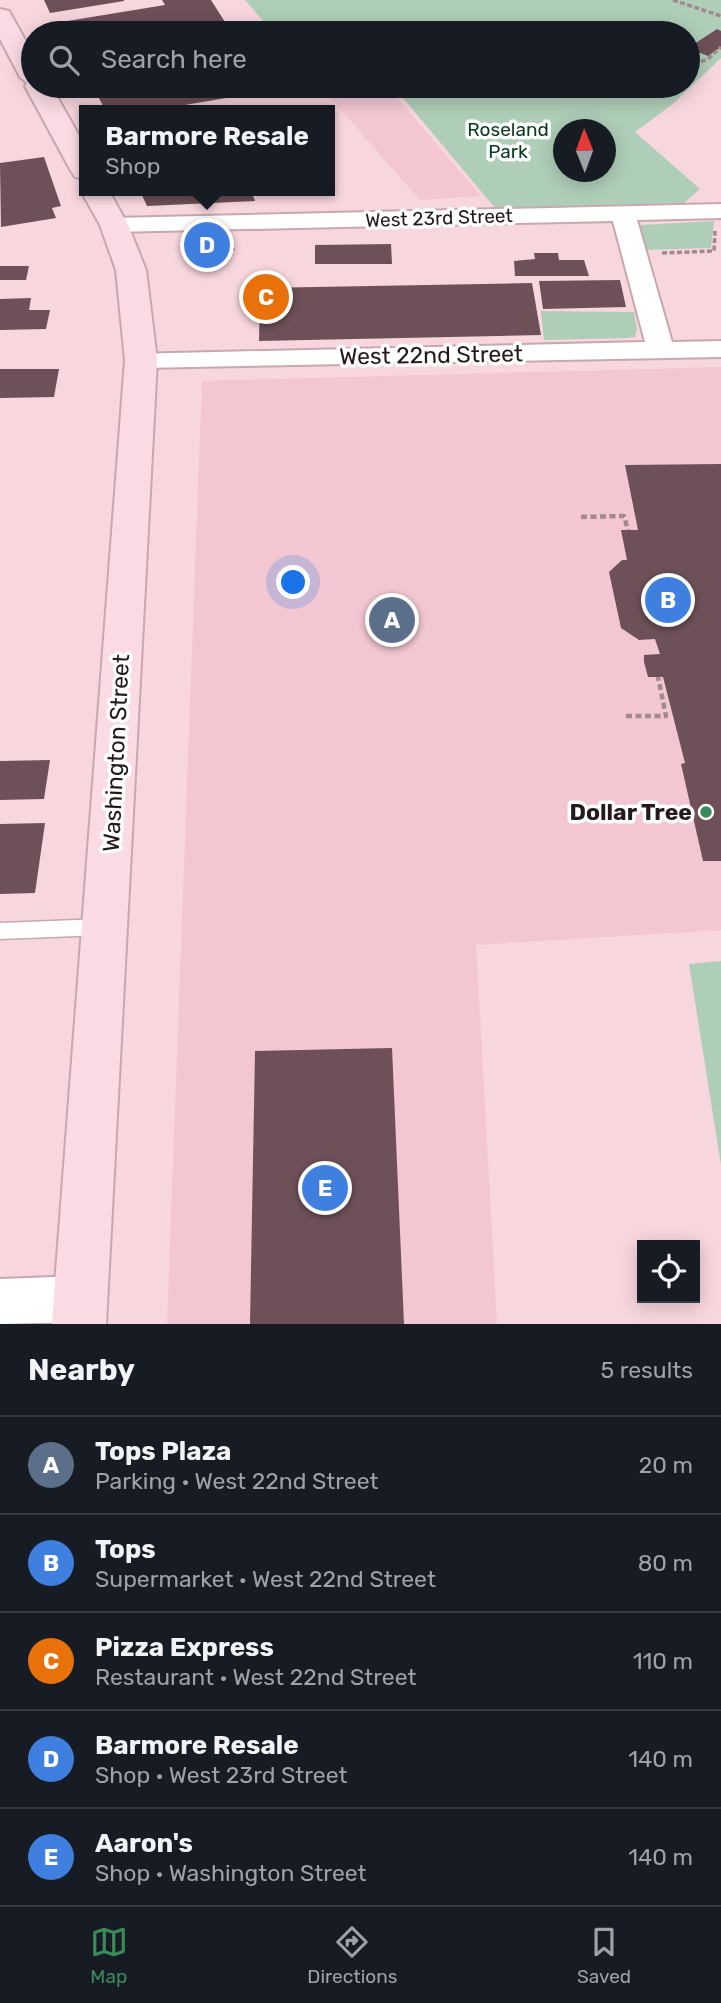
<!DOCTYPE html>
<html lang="en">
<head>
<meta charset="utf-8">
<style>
  body { margin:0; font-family:Rubik,sans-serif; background:#20242c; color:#f1f3f6 }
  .controls { position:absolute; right:21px; bottom:21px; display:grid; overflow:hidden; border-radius:0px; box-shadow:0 4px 18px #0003 }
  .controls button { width:63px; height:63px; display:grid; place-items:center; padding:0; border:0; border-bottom:2px solid #363941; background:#171b24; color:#f1f3f6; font:35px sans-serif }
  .compass { position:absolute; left:553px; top:119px; width:63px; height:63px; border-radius:50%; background:#171b24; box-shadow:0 4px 18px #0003; rotate:359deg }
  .you { position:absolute; left:294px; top:583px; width:24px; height:24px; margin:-18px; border:5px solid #fff; border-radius:50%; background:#1a73e8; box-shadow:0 0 0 10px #1a73e833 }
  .badge { display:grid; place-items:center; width:46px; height:46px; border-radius:50%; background:#3b8a5a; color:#fff; font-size:23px; font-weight:700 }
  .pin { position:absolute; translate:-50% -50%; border:4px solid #fff; box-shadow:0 2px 7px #0006 }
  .popup { position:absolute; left:79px; top:105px; width:256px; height:91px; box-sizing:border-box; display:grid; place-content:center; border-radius:0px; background:#171b24; filter:drop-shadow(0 2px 5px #0005); font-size:23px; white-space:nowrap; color:#9ea1a6 }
  .popup b { font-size:26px; color:#f1f3f6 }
  .popup::after { content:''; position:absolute; left:50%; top:100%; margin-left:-14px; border:14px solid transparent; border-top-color:#171b24 }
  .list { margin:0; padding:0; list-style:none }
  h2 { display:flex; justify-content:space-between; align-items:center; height:91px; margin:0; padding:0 28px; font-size:30px }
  h2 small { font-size:23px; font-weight:400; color:#9ea1a6 }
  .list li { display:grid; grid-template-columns:46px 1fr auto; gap:21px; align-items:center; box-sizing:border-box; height:98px; padding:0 28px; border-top:2px solid #363941 }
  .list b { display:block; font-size:26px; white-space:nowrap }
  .list p { margin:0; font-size:23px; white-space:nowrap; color:#9ea1a6 }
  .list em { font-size:23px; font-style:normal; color:#9ea1a6 }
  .icon { flex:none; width:38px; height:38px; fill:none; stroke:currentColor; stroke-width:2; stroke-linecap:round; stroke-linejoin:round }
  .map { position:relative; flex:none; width:721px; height:1324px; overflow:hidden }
  .search { position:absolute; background:#171b24; box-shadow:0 4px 18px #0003; left:21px; right:21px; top:21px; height:77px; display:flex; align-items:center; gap:18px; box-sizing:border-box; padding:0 24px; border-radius:38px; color:#9ea1a6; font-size:26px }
  .sheet { height:581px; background:#171b24 }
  nav { display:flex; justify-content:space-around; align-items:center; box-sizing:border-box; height:98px; border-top:2px solid #363941; background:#171b24; font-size:19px; color:#9ea1a6 }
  nav a { display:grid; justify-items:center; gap:4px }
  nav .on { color:#3b8a5a }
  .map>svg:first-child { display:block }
  .built { fill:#f2c7d1 }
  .green { fill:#afceb8; fill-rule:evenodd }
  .building { fill:#6e5158 }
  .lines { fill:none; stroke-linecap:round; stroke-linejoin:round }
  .lane-casing { stroke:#c8a7af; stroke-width:3 }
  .street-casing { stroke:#c8a7af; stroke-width:4 }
  .secondary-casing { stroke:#c8a7af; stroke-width:4 }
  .path-far1 { stroke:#a2898e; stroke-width:3.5; stroke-dasharray:5 2.5; stroke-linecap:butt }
  .path { stroke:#a2898e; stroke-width:4.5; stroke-dasharray:6 3.5; stroke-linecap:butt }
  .lane { fill:#fff; fill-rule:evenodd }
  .street { fill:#fff; fill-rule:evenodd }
  .secondary { fill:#fadae3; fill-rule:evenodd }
  .poi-dot { fill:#3b8a5a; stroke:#fff; stroke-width:2.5 }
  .labels { text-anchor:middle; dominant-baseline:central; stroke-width:7; stroke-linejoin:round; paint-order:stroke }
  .far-park-label { font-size:19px; fill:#09391f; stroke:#fff }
  .far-street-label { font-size:19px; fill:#25191c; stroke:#fff }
  .street-label { font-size:23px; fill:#25191c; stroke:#fff }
  .poi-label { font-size:23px; font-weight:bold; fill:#25191c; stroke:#fff; text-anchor:end }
</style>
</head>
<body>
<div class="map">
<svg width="721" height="1324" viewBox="0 0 721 1324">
  <rect width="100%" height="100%" fill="#f8d6dd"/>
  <path class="built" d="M 364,86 L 387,86 L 481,196 L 420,200 L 331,99 Z
    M 721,367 L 721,930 L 476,945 L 497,1324 L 167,1324 L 202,381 Z"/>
  <path class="green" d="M 245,0 L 721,0 L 721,58 L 674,103 L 635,132 L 700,189 L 684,203 L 495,208 L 393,86 L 688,86 L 688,33 L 273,33 ZM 564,130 L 606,130 L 606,172 L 564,172 Z
    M 714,221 L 711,248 L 642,250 L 638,232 L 641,225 Z
    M 541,311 L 634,312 L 637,329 L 635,337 L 626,338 L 544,340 Z
    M 721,961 L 721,1165 L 689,964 Z"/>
  <path class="building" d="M 44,0 L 124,0 L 124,1 L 50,13 Z
    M 162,0 L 211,0 L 232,33 L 60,33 L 55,23 L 165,5 Z
    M 717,29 L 721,31 L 721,47 L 708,56 L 688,48 Z
    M 93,86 L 265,86 L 268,91 L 155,110 L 105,110 Z
    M 44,157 L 61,206 L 52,208 L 56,218 L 1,227 L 0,163 Z
    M 140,191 L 251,191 L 255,201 L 147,206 Z
    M 222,232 L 235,250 L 191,259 L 180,240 Z
    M 391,244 L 392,264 L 315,264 L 315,245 Z
    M 534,253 L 558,253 L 559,260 L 584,260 L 589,276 L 515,276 L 514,261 L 535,259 Z
    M 0,266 L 29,266 L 26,280 L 0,280 Z
    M 620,280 L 626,307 L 543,309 L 539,281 Z
    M 532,283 L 541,335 L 259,341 L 260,288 Z
    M 31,298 L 29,310 L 50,310 L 46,329 L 0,330 L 0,299 Z
    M 0,369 L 59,369 L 54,397 L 0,398 Z
    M 721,464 L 721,861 L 703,861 L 681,764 L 685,763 L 663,677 L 648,677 L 644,662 L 644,655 L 660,654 L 655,639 L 639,640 L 621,628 L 609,572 L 622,560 L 627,560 L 621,530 L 638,530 L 625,465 Z
    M 50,760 L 44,799 L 0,800 L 0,761 Z
    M 45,823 L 35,893 L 0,894 L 0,824 Z
    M 392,1048 L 404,1324 L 250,1324 L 255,1051 Z"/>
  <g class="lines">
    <g class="lane-casing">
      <path id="lane" d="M 103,919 L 109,922 L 112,927 L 109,932 L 103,935 L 0,939 L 0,923 Z"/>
    </g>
    <g class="street-casing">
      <path id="street" d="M 721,204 L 721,218 L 637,220 L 672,342 L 721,341 L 721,357 L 141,368 L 131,366 L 127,360 L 131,354 L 645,342 L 613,221 L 114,232 L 105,230 L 102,225 L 105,220 L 114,218 Z
        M 80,1276 L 96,1283 L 103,1299 L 96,1315 L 80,1322 L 0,1324 L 0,1279 Z"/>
    </g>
    <g class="secondary-casing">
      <path id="secondary" d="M 0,9 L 9,11 L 33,54 L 33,86 L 51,86 L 85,146 L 85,179 L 75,177 L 71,171 L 25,86 L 27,83 L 20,77 L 0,39 Z
        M 85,186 L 85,191 L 109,191 L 128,225 L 146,270 L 157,360 L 106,1324 L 52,1324 L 125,360 L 116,270 L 100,225 L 81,191 Z"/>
    </g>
    <path class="path-far1" d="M 673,0 L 721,16
      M 694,64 L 708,59 L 721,47
      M 662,253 L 714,251 L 715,231"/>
    <path class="path" d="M 581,517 L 624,516 L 628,530
      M 626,716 L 666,716 L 658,677"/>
    <use href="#lane" class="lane"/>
    <use href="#street" class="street"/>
    <use href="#secondary" class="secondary"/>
  </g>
  <circle class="poi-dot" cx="706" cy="812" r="7"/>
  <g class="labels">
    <g class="far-park-label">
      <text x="508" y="129">Roseland<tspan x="508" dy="22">Park</tspan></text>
    </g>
    <g class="far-street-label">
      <text transform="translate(439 218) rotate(-2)">West 23rd Street</text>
    </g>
    <g class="street-label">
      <text transform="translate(431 355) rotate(-1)">West 22nd Street</text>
      <text transform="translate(116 753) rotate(-87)">Washington Street</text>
    </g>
    <g class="poi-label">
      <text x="692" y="812">Dollar Tree</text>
    </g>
  </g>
</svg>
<div class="controls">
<button><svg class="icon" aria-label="locate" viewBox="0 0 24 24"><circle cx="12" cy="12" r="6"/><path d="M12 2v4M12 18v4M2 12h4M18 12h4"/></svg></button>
</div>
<svg class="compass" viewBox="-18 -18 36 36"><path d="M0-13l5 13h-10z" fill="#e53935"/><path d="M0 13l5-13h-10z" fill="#9ea1a6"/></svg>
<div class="you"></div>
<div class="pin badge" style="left:392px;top:620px;background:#5c6f8a">A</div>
<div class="pin badge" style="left:668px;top:600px;background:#3f7fe0">B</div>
<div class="pin badge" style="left:266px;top:297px;background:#e8710a">C</div>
<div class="pin badge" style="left:207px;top:245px;background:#3f7fe0">D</div>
<div class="popup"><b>Barmore Resale</b>Shop</div>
<div class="pin badge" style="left:325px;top:1188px;background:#3f7fe0">E</div>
<div class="search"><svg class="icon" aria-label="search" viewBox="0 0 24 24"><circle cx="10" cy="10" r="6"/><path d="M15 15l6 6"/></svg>Search here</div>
</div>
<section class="sheet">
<h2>Nearby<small>5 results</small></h2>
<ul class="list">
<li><span class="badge" style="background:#5c6f8a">A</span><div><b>Tops Plaza</b><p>Parking · West 22nd Street</p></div><em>20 m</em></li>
<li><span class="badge" style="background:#3f7fe0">B</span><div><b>Tops</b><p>Supermarket · West 22nd Street</p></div><em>80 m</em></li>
<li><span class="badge" style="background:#e8710a">C</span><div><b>Pizza Express</b><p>Restaurant · West 22nd Street</p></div><em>110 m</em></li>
<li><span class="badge" style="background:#3f7fe0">D</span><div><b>Barmore Resale</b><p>Shop · West 23rd Street</p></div><em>140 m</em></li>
<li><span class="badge" style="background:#3f7fe0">E</span><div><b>Aaron's</b><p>Shop · Washington Street</p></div><em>140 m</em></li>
</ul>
</section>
<nav>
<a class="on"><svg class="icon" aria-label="map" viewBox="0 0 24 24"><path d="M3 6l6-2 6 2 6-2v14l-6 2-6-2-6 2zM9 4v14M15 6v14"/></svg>Map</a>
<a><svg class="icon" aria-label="directions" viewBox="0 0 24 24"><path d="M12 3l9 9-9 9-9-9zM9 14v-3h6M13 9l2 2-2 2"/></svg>Directions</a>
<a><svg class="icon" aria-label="saved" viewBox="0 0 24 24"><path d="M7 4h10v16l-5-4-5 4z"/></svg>Saved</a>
</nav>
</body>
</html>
